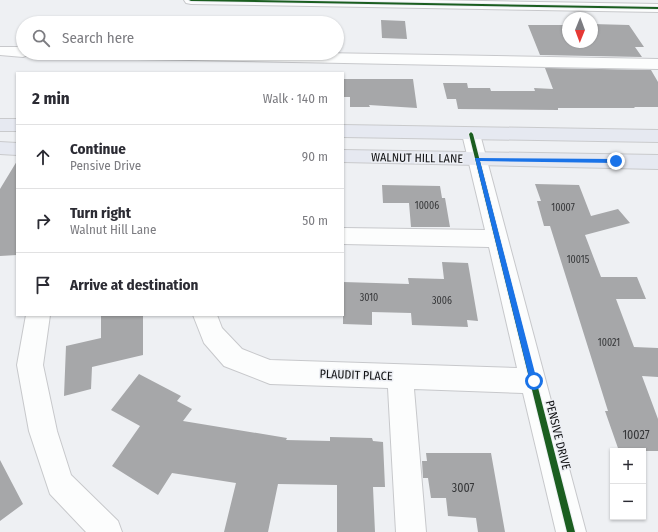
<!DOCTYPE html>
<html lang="en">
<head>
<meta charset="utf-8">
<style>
  body { margin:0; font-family:"Fira Sans Condensed",sans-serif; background:#f7f7f7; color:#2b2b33 }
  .controls { position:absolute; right:12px; bottom:12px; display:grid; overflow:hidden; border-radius:0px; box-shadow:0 1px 3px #0004 }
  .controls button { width:36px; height:36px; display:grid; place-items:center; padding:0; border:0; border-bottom:1px solid #e1e1e2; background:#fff; color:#2b2b33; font:20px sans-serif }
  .compass { position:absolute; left:562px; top:12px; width:36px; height:36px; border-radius:50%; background:#fff; box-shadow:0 1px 3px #0004; rotate:181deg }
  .stop { position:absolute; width:12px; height:12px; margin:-9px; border:3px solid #1a73e8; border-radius:50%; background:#fff }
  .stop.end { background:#1a73e8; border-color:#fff; box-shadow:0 1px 4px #0008 }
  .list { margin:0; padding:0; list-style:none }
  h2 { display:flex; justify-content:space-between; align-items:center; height:52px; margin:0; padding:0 16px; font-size:17px }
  h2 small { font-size:13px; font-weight:400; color:#7c7c81 }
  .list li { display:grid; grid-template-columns:26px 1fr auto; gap:12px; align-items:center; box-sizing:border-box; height:64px; padding:0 16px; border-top:1px solid #e1e1e2 }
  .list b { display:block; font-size:15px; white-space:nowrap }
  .list p { margin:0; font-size:13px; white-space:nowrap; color:#7c7c81 }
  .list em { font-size:13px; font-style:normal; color:#7c7c81 }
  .icon { flex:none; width:22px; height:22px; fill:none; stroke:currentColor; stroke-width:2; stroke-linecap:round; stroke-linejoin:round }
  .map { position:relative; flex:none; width:658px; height:532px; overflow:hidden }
  .search { position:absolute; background:#fff; box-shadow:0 1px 3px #0004; left:16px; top:16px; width:328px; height:44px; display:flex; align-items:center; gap:10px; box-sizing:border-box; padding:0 14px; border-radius:22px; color:#7c7c81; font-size:15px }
  .panel { position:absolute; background:#fff; box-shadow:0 1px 3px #0004; left:16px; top:72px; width:328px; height:244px; border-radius:0px }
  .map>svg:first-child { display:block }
  .building { fill:#a6a7a9 }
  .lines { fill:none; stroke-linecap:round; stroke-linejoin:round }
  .minor-casing { stroke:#c7c8cb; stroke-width:2 }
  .major-casing { stroke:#c9cacc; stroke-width:2 }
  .minor { fill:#fcfdfd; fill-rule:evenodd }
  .major { fill:#e6e9f1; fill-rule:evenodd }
  .cycleway-casing { stroke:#edeff4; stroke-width:2 }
  .cycleway { fill:#1b5e20; fill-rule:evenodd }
  .route { fill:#1a73e8 }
  .labels { text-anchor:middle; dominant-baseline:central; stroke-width:3; stroke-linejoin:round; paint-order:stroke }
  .number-label { font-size:10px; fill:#363739 }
  .street-label { font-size:12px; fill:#111214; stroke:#edeff4 }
  .near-number-label { font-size:12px; fill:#363739 }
</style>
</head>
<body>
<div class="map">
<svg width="658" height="532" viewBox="0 0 658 532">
  <rect width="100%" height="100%" fill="#eef0f3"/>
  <path class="building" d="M 381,20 L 405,21 L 407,39 L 382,38 Z
    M 565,24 L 568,24 L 568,42 L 592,42 L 592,24 L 629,25 L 644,47 L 635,47 L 642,57 L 540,55 L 528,25 L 566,25 Z
    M 545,68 L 651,70 L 658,82 L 658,107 L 634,107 L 635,108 L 558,108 L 558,110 L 458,109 L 456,99 L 447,99 L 443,83 L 467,83 L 468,88 L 490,88 L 491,91 L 535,91 L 534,88 L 553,89 Z
    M 343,79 L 413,79 L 417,108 L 369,105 L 370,107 L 350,107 L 350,97 L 343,97 Z
    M 17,161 L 17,255 L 0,256 L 0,189 Z
    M 535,184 L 579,185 L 591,216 L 618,209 L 630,223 L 585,235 L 601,277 L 637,277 L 646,299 L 616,299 L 634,347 L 658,348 L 658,377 L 642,376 L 658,419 L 658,451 L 619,451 L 605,411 L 608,411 L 550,226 L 544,226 L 537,201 L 541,201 Z
    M 382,185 L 440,186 L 442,198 L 445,198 L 450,227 L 411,227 L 409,203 L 383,203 Z
    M 442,262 L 468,263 L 478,321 L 467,320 L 468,327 L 412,325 L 411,313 L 372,312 L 372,325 L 343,324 L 343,282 L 409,284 L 408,278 L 444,279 Z
    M 101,315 L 143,315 L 143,355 L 92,367 L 91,389 L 64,396 L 66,346 L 101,338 Z
    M 139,374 L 181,396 L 177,401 L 192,409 L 183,421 L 287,438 L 286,440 L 330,441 L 330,437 L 372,438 L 373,441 L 383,442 L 385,487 L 373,487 L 375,532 L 337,532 L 337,485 L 278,484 L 268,532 L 224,532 L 236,483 L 172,473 L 158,495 L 112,466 L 140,426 L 111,410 Z
    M 426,453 L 491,453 L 505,532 L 478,532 L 476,518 L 448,516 L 446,498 L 431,498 L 428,478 L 423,478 L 422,461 L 427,461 Z
    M 0,460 L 23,504 L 0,521 Z"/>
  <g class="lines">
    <g class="minor-casing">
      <path id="minor" d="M 184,0 L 427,0 L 658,4 L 658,12 L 191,4 L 186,3 Z
        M 0,47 L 23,47 L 23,53 L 30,53 L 28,55 L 23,57 L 0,55 Z
        M 75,53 L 321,53 L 658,59 L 658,69 L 83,58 L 78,56 Z
        M 471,128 L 477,130 L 480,134 L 586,532 L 556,532 L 523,393 L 414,389 L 426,532 L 396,532 L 388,388 L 270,384 L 224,366 L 204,343 L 193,315 L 217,315 L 222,328 L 242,349 L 270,360 L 517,368 L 489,247 L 343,244 L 343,228 L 485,230 L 462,134 L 465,130 Z
        M 26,315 L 50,315 L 43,365 L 57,431 L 71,475 L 118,521 L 122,532 L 86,532 L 50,494 L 29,431 L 17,365 Z"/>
    </g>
    <g class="major-casing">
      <path id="major" d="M 0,119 L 17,119 L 17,131 L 0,131 Z
        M 343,125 L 658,130 L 658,142 L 343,137 Z
        M 0,142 L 17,143 L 17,155 L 0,154 Z
        M 343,150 L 658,155 L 658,169 L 343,162 Z"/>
    </g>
    <use href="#minor" class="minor"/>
    <use href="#major" class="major"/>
    <g class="cycleway-casing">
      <path id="cycleway" d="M 189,0 L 255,0 L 658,7 L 658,9 L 191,1 Z
        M 471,132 L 473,134 L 575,532 L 567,532 L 469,134 Z"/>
    </g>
    <use href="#cycleway" class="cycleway"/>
  </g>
  <path class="route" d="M 475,158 L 616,159 L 618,161 L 616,163 L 480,161 L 537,381 L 534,384 L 530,381 Z"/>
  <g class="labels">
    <g class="number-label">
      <text x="427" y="206">10006</text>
      <text x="563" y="208">10007</text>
      <text x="578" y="260">10015</text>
      <text x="369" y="298">3010</text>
      <text x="442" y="301">3006</text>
      <text x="609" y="343">10021</text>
    </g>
    <g class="street-label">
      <text transform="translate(417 158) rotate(1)">WALNUT HILL LANE</text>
      <text transform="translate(356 375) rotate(2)">PLAUDIT PLACE</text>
      <text transform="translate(558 435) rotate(76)">PENSIVE DRIVE</text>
    </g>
    <g class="near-number-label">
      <text x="636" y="435">10027</text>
      <text x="463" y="488">3007</text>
    </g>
  </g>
</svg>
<div class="controls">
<button>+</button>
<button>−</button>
</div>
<svg class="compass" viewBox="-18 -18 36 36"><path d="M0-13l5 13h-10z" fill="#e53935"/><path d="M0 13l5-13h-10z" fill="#7c7c81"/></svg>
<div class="stop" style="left:534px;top:381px"></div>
<div class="stop end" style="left:616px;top:161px"></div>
<div class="search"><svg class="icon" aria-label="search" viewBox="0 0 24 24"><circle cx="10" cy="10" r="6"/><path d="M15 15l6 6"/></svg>Search here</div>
<section class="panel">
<h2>2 min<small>Walk · 140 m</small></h2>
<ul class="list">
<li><svg class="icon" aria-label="ahead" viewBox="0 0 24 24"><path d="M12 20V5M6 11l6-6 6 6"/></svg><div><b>Continue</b><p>Pensive Drive</p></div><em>90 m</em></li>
<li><svg class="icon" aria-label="right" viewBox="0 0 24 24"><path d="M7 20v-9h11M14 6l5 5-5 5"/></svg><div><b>Turn right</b><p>Walnut Hill Lane</p></div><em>50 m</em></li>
<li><svg class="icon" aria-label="arrive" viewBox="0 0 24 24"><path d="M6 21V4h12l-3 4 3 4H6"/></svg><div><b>Arrive at destination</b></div></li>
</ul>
</section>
</div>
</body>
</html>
